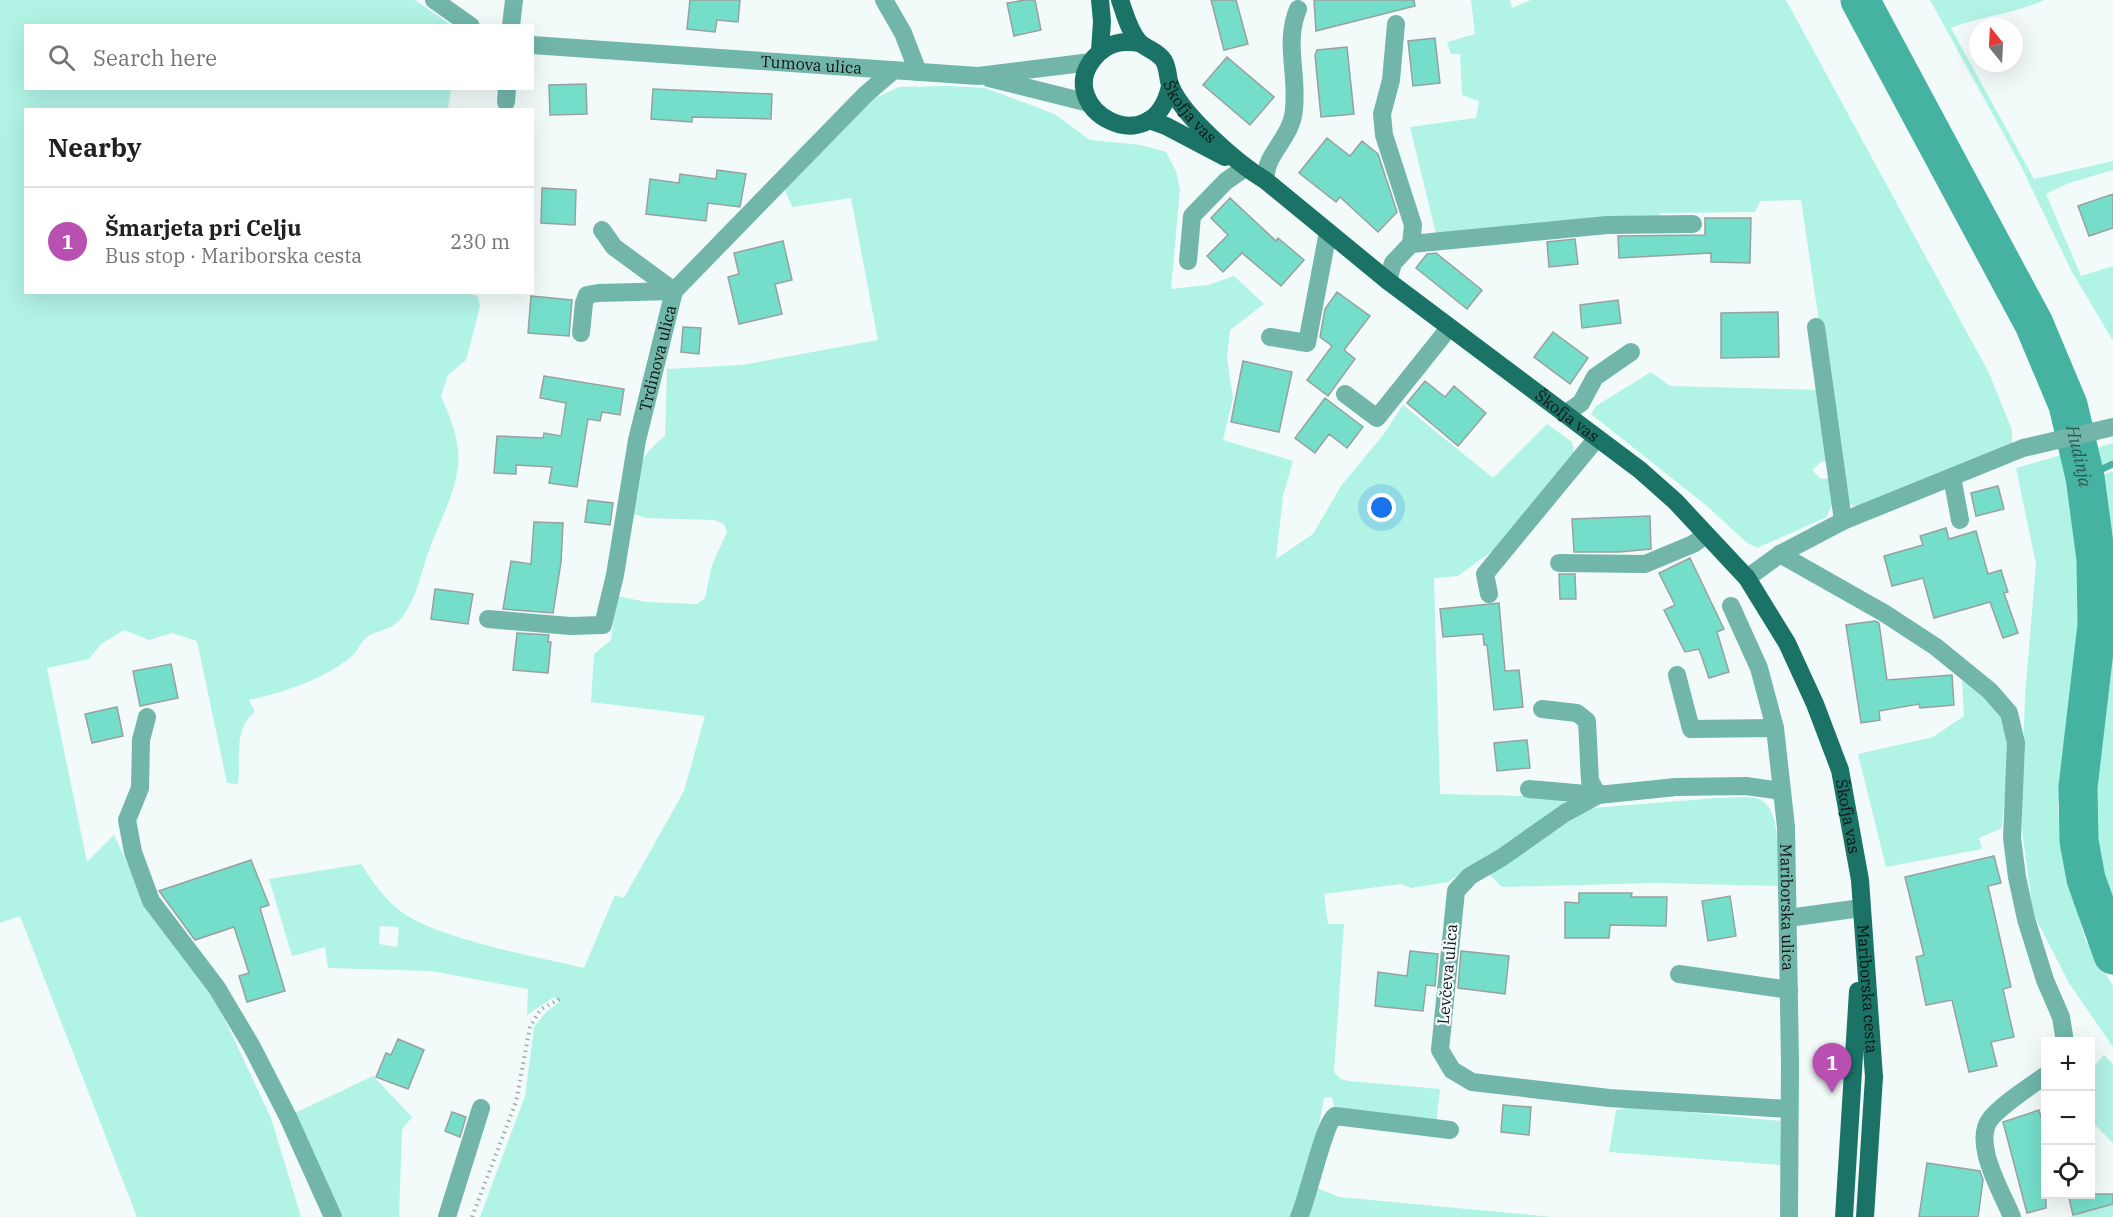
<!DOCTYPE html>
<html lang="en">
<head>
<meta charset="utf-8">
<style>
  body { margin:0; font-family:"IBM Plex Serif",serif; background:#f6f6f6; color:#202124 }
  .controls { position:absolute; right:18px; bottom:18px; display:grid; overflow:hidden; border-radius:0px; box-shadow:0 6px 24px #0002 }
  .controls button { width:54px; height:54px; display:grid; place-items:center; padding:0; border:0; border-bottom:2px solid #e0e0e0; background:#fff; color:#202124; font:30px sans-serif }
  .compass { position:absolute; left:1969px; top:18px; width:54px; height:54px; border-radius:50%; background:#fff; box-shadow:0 6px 24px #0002; rotate:342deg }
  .you { position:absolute; left:1382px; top:508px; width:21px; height:21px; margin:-15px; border:4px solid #fff; border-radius:50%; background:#1a73e8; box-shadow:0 0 0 9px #1a73e833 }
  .badge { display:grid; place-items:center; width:39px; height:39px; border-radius:50%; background:#b94fb0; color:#fff; font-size:20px; font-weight:700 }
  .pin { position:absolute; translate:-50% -50px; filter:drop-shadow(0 2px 3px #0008) }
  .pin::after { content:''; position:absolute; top:32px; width:21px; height:18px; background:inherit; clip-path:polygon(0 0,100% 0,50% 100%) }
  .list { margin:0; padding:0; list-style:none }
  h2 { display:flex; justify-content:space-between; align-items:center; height:78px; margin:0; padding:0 24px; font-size:26px }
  h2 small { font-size:20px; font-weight:400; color:#757577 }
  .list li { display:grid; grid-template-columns:39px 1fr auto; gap:18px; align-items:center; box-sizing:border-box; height:108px; padding:0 24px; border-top:2px solid #e0e0e0 }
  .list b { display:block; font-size:22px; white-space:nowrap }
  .list p { margin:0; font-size:20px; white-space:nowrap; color:#757577 }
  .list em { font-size:20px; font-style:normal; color:#757577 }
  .icon { flex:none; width:33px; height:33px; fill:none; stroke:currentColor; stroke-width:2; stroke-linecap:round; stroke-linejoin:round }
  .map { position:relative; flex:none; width:2113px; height:1217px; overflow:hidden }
  .search { position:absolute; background:#fff; box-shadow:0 6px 24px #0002; left:24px; top:24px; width:510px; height:66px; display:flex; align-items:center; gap:15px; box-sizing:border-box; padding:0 21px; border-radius:0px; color:#757577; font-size:22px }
  .panel { position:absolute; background:#fff; box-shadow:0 6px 24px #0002; left:24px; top:108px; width:510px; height:186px; border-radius:0px }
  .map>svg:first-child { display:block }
  .green { fill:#b1f3e5; fill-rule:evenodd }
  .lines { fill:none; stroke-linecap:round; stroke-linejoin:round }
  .stream { stroke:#46b2a1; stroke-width:7 }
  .river { stroke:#46b2a1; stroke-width:39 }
  .building { fill:#75decb; stroke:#98a19f; stroke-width:1.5 }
  .path { stroke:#a2a9a7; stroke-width:4; stroke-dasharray:1.5 4.5; stroke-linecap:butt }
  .minor { stroke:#71b6a9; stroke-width:18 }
  .major { stroke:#1a7366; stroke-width:18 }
  .labels { text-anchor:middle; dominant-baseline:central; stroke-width:4.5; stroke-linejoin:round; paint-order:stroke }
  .street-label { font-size:16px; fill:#101413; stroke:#f2fbf9 }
  .water-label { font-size:18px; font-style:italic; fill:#2c5a52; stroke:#f2fbf9 }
</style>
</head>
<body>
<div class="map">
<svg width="2113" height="1217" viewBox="0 0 2113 1217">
  <rect width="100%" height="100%" fill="#f2fbf9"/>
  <path class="green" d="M 0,0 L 415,0 L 451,25 L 26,26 L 26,88 L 451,89 L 448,109 L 26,110 L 26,292 L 463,292 L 478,296 L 480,307 L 466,360 L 448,375 L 441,396 C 450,417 461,442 458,466 C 454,498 437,526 427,556 C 420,577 413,611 394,625 C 386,631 373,631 366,638 C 360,643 358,651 352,656 C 325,679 282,693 249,700 L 255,712 C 233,728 241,760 238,784 L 227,783 L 197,641 L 172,633 L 149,640 L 124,630 L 101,644 L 89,659 L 47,668 L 87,862 L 114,835 L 146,903 L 211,990 L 271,1118 L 301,1217 L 137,1217 L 20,916 L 0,923 Z
    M 1471,0 L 1510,0 L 1512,8 L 1531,0 L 1786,0 L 1989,373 L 2012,430 L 2012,449 L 1862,507 L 1852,506 L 1845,498 L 1801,200 L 1760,201 L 1755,212 L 1661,213 L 1657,218 L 1436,234 L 1410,127 L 1476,118 L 1479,101 L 1462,95 L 1460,54 L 1451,54 L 1447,42 L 1475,34 Z
    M 1930,0 L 2044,0 C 2015,14 1980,16 1951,28 L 2034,179 L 2113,161 L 2113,170 L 2069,183 L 2046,194 L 2081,276 L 2113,266 L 2113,341 L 2072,272 L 2020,164 Z
    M 948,86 L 985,88 L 1034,106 L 1056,115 L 1090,140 L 1141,145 L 1166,152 L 1176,171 L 1180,189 L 1171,289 L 1208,285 L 1234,276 L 1264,304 L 1230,330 L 1227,358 L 1233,398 L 1223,440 L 1293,461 L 1283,496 L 1276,559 L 1313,534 L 1341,486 L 1383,435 L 1403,405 L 1493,478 L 1547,424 L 1572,442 L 1575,457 L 1495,549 L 1458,576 L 1434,578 L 1440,794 L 1562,797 L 1566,805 L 1448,882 L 1411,888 L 1401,884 L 1324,894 L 1328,924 L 1344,924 L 1334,1072 L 1341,1079 L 1349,1081 L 1440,1089 L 1436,1125 L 1335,1111 L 1332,1097 L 1324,1098 L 1307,1190 L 1294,1217 L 480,1217 L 525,1096 L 534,1027 L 546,1012 L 559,1002 L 554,997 L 527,1015 L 528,989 L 432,971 L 328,968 L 325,947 L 292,956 L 269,879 L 361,864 C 372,881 383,897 399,910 C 435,939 536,956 584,968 L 615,895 L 624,898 L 684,791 L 705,716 L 591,702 L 594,654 L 611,640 L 617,596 L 646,602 L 697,604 L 705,598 L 712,565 L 727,532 L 724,524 L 714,520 L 646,518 L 630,513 C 635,477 635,459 665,436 L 667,369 L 742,365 L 878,340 L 851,198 L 792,207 L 785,190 L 871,100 L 899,87 ZM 380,926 L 399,927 L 397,947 L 379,944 Z
    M 1651,372 L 1670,386 L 1822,390 L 1832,460 L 1821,462 L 1812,470 L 1821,479 L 1831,478 L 1832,504 L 1827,517 L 1757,548 L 1746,542 L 1707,506 L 1591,414 L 1596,406 Z
    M 2113,443 L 2113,460 L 2100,466 L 2097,448 Z
    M 2065,454 L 2084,557 L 2087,625 L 2077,703 L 2061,779 L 2058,808 L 2063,856 L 2085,939 L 2113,986 L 2113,1047 L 2069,983 L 2033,913 L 2022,830 L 2022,787 L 2025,696 L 2036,564 L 2016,468 Z
    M 2113,471 L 2113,560 L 2101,476 Z
    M 2113,633 L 2113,920 L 2098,872 L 2091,837 L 2090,791 Z
    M 1962,680 C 1970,686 1982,691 1989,698 C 2023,734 2003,785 2002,828 L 1979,838 L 1982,849 L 1886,867 L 1858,754 L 1933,737 L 1964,716 Z
    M 1717,798 C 1729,798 1748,795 1759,799 C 1783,808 1777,865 1778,886 L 1655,883 L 1502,887 L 1489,874 L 1563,820 L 1592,808 Z
    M 2104,1055 L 2113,1064 L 2113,1143 L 2091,1121 L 2091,1069 Z
    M 373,1076 L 412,1117 L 402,1129 L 399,1217 L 343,1217 L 325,1183 L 295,1113 Z
    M 1632,1107 L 1780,1121 L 1781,1165 L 1609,1152 L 1616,1110 Z
    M 1315,1187 L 1339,1197 L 1552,1217 L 1304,1217 Z
    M 2113,1204 L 2113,1217 L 2069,1217 Z"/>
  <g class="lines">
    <path class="stream" d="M 2085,477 L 2113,464"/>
    <path class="river" id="s1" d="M 1860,0 L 2034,324 L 2068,405 L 2085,477 L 2096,559 L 2097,625 L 2078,787 L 2079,841 L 2086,879 L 2113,955"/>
  </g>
  <path class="building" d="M 690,0 L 740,0 L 738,22 L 717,20 L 715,32 L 687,29 Z
    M 1025,0 L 1035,0 L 1041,30 L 1014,36 L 1007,3 Z
    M 1211,0 L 1236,0 L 1248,44 L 1224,50 Z
    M 1314,0 L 1414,0 L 1415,6 L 1316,31 Z
    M 1435,38 L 1440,83 L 1413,86 L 1408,41 Z
    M 1347,47 L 1354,114 L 1321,117 L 1315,55 L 1317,50 Z
    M 1227,57 L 1274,97 L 1250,125 L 1203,85 Z
    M 586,84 L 587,114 L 550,115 L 549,85 Z
    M 653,89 L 772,94 L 771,119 L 692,117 L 692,122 L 651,119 Z
    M 1327,138 L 1350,156 L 1362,141 L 1378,154 L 1397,212 L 1378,232 L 1340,197 L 1336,202 L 1299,173 Z
    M 717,170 L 746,174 L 740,207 L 708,203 L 706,221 L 646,214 L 650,179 L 679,183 L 680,174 L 716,179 Z
    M 542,188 L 576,190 L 575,225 L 541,223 Z
    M 2113,194 L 2113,228 L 2089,236 L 2078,206 Z
    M 1230,198 L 1276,241 L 1278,238 L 1304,260 L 1281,286 L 1242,253 L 1223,272 L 1207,256 L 1228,235 L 1211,218 Z
    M 1705,218 L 1751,218 L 1750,263 L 1711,262 L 1711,253 L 1619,258 L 1618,236 L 1705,235 Z
    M 1575,239 L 1578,264 L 1549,267 L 1547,242 Z
    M 783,241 L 792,280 L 775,284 L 782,314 L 739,324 L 728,277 L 739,274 L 734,253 Z
    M 1436,253 L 1482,290 L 1467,309 L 1416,268 L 1427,254 Z
    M 1337,292 L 1370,316 L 1344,350 L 1355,359 L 1328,396 L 1307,380 L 1332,346 L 1320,337 L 1325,309 Z
    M 531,296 L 572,300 L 569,336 L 528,333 Z
    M 1618,300 L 1621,323 L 1582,328 L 1580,305 Z
    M 1778,312 L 1779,357 L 1721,358 L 1721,313 Z
    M 683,327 L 701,328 L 699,354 L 681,352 Z
    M 1553,332 L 1588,358 L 1570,384 L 1534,357 Z
    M 1243,361 L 1292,372 L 1279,432 L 1231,422 Z
    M 544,376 L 624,389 L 620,415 L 602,412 L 600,421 L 588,419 L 577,487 L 549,483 L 552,467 L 516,465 L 516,474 L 494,473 L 497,436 L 543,438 L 544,433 L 561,436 L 566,403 L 540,398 Z
    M 1425,381 L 1445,397 L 1454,386 L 1486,413 L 1458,446 L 1407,403 Z
    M 1325,398 L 1363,427 L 1347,448 L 1329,434 L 1315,453 L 1295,438 Z
    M 1998,486 L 2004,509 L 1976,516 L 1971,493 Z
    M 588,500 L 613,503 L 610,525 L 585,522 Z
    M 1650,516 L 1651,549 L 1619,552 L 1574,552 L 1572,519 Z
    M 534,522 L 563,523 L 561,562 L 553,613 L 503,609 L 511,561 L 531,564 Z
    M 1946,528 L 1949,539 L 1976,531 L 1988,574 L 2001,570 L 2008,592 L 2004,593 L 2018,633 L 2003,638 L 1990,602 L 1934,618 L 1923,578 L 1892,586 L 1884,556 L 1923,545 L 1920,536 Z
    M 1690,558 L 1724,629 L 1717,632 L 1729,672 L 1709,678 L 1699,649 L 1685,652 L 1664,610 L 1675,605 L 1659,573 Z
    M 1559,574 L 1575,574 L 1576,599 L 1560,599 Z
    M 435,589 L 473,594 L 468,624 L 431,619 Z
    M 1499,603 L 1505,671 L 1519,670 L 1523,707 L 1494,710 L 1487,645 L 1484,645 L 1483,634 L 1443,637 L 1440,609 Z
    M 1875,621 L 1879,623 L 1887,680 L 1952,675 L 1954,705 L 1920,708 L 1919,704 L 1879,711 L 1880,720 L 1861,723 L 1846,625 Z
    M 517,633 L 549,635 L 548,642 L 551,642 L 548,673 L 513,670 Z
    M 171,664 L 178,698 L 140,706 L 133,671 Z
    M 117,707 L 123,736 L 92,743 L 85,714 Z
    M 1527,740 L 1530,768 L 1497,771 L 1494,743 Z
    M 1994,856 L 2001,883 L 1988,886 L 2011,987 L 2003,989 L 2014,1037 L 1991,1042 L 1997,1066 L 1969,1072 L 1952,1000 L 1926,1005 L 1916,957 L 1924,955 L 1905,877 Z
    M 251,860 L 269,905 L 260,908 L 285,991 L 247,1002 L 239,976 L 249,973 L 234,927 L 195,940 L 159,891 Z
    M 1579,893 L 1632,893 L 1631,897 L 1667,897 L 1666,926 L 1610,925 L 1609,938 L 1565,938 L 1565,902 L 1579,903 Z
    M 1730,896 L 1736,936 L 1708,941 L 1702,901 Z
    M 1410,951 L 1438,954 L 1435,986 L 1426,985 L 1423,1011 L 1375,1006 L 1378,972 L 1407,976 Z
    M 1461,951 L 1509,956 L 1505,994 L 1458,988 Z
    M 398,1039 L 424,1050 L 408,1089 L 376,1077 L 386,1053 L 391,1055 Z
    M 1503,1105 L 1531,1107 L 1529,1135 L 1501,1132 Z
    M 2039,1110 L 2046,1136 L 2046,1208 L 2027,1213 L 2003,1122 Z
    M 452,1112 L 466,1117 L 460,1137 L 445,1131 Z
    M 1927,1163 L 1980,1171 L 1983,1180 L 1978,1217 L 1919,1217 Z
    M 2068,1194 L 2113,1194 L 2113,1204 L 2073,1215 Z"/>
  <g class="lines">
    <path class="path" d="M 472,1217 L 516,1102 L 530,1027 L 540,1010 L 561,998"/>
    <g class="minor">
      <path d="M 434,0 L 471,26"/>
      <path d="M 884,0 L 903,33 L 918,72"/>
      <path d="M 511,26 L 514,0"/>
      <path id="s2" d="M 532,45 L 978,76 L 1091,62"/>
      <path d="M 989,78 L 1089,103"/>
      <path d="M 506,102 L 507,88"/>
      <path d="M 1265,180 C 1266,173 1267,164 1271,158 C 1280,142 1293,128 1294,109 C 1298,73 1284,43 1298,9"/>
      <path d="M 602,230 L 614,247 L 674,291"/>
      <path d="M 1411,244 L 1607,225 L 1693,224"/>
      <path d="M 1188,261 L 1192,216 L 1226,181 L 1245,168"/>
      <path d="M 1388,281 L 1393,263 L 1411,244 L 1413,225 L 1384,135 L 1382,114 L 1391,80 L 1396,24"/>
      <path d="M 1816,327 L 1843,521"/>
      <path d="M 581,333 L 584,303 L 587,295 L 598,293 L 674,291"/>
      <path d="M 1270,337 L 1307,343 L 1328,232"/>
      <path d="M 1345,394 L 1377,418 L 1449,328"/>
      <path d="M 1565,414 L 1581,403 L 1595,377 L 1631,352"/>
      <path d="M 1952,477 L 1960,520"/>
      <path d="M 1780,554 L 1884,613 L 1936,647 L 1990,691 L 2009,713 L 2016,743 L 2012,838 L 2017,877 L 2026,919 L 2045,980 L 2061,1017 L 2065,1042"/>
      <path d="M 1559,563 L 1645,564 L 1693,544 L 1706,535"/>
      <path d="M 1747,578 L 1780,554 L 1843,521 L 2023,448 L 2113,427"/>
      <path d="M 1489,594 L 1485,574 L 1597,438"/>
      <path id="s3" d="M 1731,606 L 1759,668 L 1775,728 L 1786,827 L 1790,1063 L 1789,1217"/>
      <path id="s4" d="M 488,619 L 570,626 L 603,625 L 615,575 L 637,440 L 674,291 L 866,94 L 894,70"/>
      <path d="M 1677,675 L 1691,729 L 1775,728"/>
      <path d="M 1542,709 L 1577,713 L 1587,721 L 1590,781 L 1598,795"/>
      <path d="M 147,717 L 141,740 L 140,788 L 127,820 L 133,852 L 151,901 L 217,988 L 252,1047 L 288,1117 L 333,1217"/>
      <path d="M 1529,789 L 1598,795"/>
      <path d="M 1782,791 L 1746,786 L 1676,787 L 1598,795 L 1565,813 L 1501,858 L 1470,876 L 1456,891 L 1440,1050 L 1452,1070 L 1472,1082 L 1609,1098 L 1789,1109"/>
      <path d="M 1788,918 L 1861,908"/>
      <path d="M 1679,974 L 1789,990"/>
      <path d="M 447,1217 L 481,1108"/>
      <path d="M 1299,1217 C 1308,1198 1324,1123 1335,1116 L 1450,1130"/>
      <path d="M 2012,1217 C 2002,1192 1971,1142 1991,1118 C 2005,1102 2028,1088 2046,1075"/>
    </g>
    <g class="major">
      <path d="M 1100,0 L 1102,21 L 1100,51"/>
      <path id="s5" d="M 1120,0 C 1125,14 1129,31 1139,42 C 1146,49 1158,51 1164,61 C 1169,70 1167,79 1171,87 C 1183,116 1238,164 1265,180 L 1388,281 L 1640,470 L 1675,501 L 1747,578 L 1787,643 L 1815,704 L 1840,770 L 1860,880 L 1874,1077 L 1865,1217"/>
      <path d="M 1140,43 C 1121,40 1107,43 1094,58 C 1052,108 1153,166 1170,86"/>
      <path d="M 1149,120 L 1166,126 L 1225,157"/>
      <path d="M 1844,1217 L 1858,991"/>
    </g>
  </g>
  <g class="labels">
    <g class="street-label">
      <text stroke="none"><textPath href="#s2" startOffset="280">Tumova ulica</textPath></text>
      <text stroke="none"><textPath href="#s5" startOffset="136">Škofja vas</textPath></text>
      <text stroke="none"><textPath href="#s4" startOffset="388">Trdinova ulica</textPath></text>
      <text stroke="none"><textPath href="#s5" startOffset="622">Škofja vas</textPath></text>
      <text stroke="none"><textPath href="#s5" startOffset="1126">Škofja vas</textPath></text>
      <text stroke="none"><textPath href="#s3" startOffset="310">Mariborska ulica</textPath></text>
      <text transform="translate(1447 974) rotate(-85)">Levčeva ulica</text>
      <text stroke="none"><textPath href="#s5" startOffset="1300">Mariborska cesta</textPath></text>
    </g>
    <g class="water-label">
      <text stroke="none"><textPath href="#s1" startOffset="508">Hudinja</textPath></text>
    </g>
  </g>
</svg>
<div class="controls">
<button>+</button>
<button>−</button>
<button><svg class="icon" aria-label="locate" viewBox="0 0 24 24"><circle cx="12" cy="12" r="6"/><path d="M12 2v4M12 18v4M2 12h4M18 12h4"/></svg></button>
</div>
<svg class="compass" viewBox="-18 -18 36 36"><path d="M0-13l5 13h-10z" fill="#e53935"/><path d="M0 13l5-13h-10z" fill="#757577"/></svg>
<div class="you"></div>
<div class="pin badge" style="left:1832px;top:1093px">1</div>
<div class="search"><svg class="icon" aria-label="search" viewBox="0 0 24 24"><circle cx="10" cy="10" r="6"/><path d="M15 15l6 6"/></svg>Search here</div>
<section class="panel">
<h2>Nearby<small></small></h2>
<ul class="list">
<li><span class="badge">1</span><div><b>Šmarjeta pri Celju</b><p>Bus stop · Mariborska cesta</p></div><em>230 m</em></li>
</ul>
</section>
</div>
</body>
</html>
